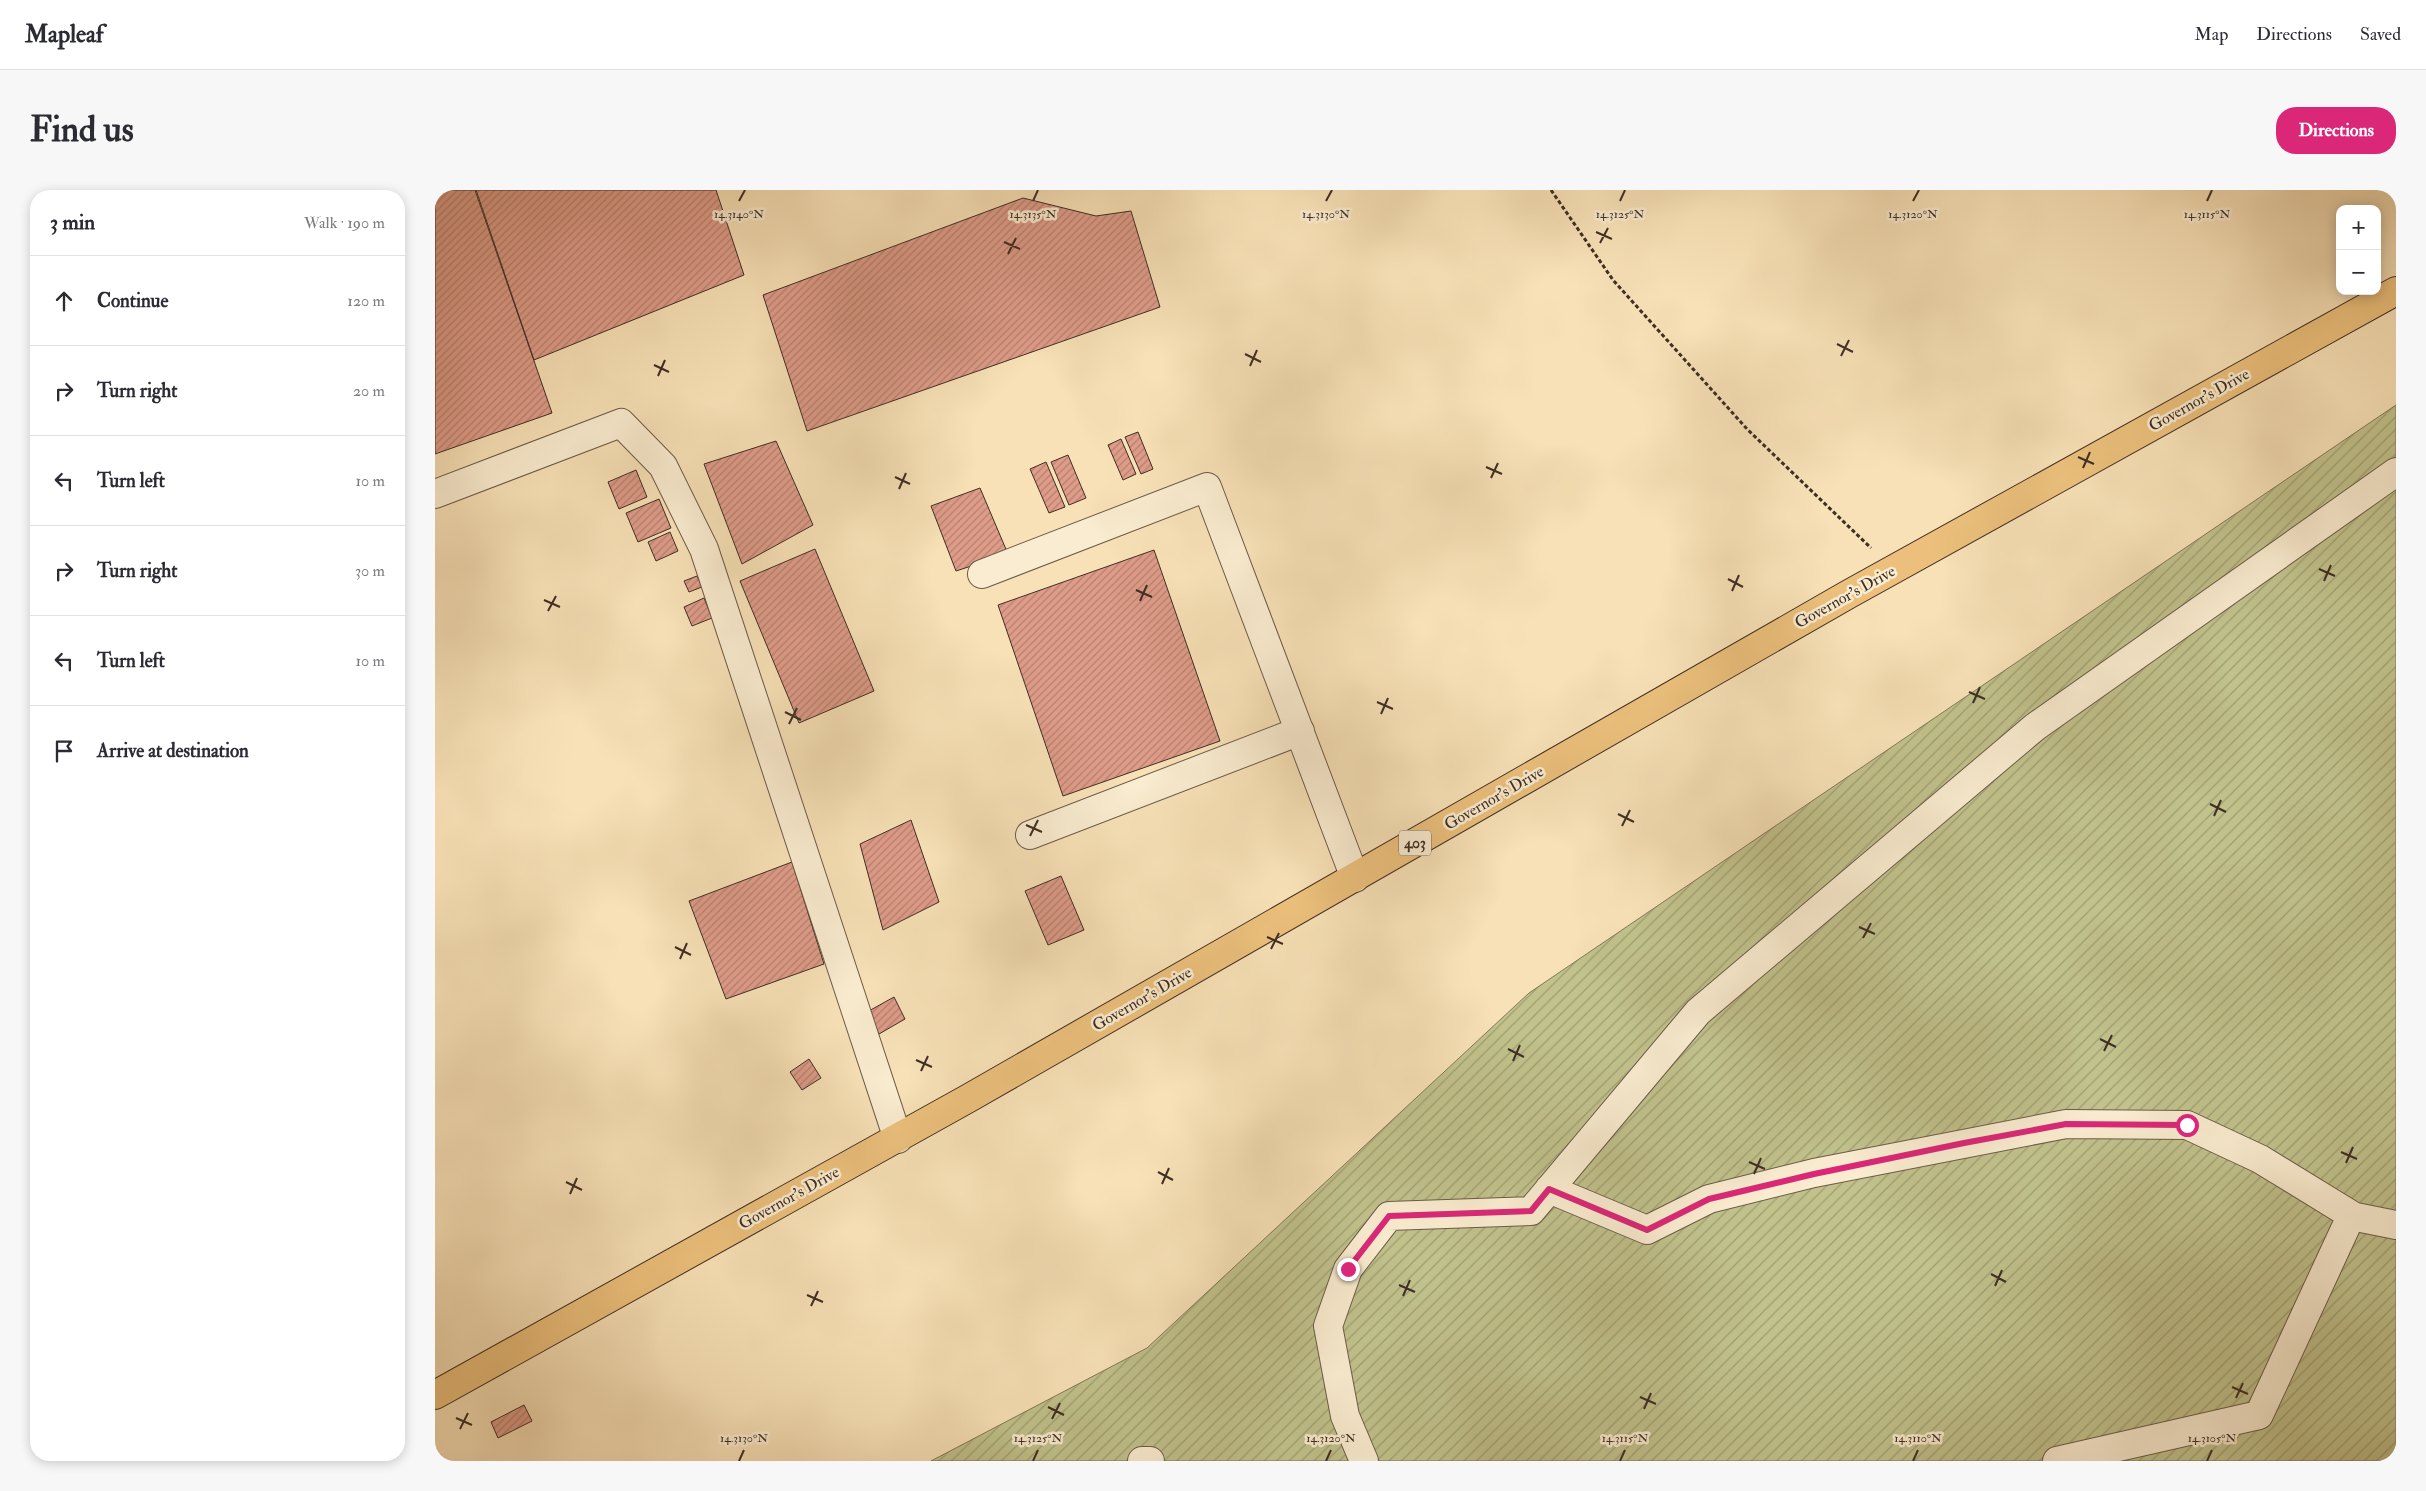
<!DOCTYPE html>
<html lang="en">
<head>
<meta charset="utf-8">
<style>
  body { margin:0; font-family:"IM FELL Double Pica",serif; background:#f7f7f7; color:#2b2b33 }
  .controls { position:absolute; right:15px; top:15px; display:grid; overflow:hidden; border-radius:10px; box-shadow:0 2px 12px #0003 }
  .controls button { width:45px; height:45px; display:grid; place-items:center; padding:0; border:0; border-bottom:1px solid #e1e1e2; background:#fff; color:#2b2b33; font:25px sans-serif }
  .stop { position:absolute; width:15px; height:15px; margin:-11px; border:4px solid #db2777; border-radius:50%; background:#fff }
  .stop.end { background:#db2777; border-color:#fff; box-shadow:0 1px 5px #0008 }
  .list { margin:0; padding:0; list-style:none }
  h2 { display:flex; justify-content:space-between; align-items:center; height:65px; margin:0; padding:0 20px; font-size:21px }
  h2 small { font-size:16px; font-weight:400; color:#7c7c81 }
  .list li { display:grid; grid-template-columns:32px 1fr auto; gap:15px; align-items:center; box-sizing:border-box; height:90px; padding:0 20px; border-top:1px solid #e1e1e2 }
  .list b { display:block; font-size:19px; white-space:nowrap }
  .list em { font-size:16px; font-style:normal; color:#7c7c81 }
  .icon { flex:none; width:28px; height:28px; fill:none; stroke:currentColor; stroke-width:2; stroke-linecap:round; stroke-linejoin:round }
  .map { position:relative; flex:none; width:1961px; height:1271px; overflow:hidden; border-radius:20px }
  header { display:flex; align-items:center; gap:30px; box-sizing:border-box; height:70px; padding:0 25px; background:#fff; border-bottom:1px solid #e1e1e2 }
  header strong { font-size:24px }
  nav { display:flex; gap:28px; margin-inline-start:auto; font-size:18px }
  .intro { display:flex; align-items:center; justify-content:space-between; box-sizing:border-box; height:120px; padding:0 30px }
  h1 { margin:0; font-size:35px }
  .button { padding:12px 22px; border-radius:20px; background:#db2777; color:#fff; font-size:18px; font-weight:700 }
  main { display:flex; gap:30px; padding:0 30px }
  aside { flex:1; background:#fff; border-radius:20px; box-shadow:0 2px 12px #0003 }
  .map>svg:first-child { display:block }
  .garden { fill:url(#garden-furrows); stroke:#807858 }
  .building { fill:url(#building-hatch); stroke:#3e2e24 }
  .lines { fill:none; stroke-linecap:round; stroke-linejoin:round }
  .minor-casing { stroke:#6c5b49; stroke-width:30 }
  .major-casing { stroke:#3e2e24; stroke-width:30 }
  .path { stroke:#3e2e24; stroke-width:3; stroke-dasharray:4 2.5; stroke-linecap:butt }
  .minor { stroke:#faecd0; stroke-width:28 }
  .major { stroke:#ecc07c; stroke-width:28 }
  .route { stroke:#db2777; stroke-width:6 }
  .ticks { fill:none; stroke:#3e2e24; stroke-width:2 }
  .labels { text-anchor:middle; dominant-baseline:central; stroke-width:5; stroke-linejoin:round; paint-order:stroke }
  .shield { fill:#faecd0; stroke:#766758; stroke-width:1 }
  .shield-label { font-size:15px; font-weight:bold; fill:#3e2e24 }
  .street-label { font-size:16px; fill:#3e2e24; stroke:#faecd0 }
  .ticks-label { font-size:12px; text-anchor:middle; fill:#3e2e24; stroke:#faecd0; stroke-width:5; stroke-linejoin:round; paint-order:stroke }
</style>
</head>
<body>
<header>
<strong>Mapleaf</strong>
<nav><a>Map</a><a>Directions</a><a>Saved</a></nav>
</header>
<div class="intro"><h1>Find us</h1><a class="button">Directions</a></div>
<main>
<aside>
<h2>3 min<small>Walk · 190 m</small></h2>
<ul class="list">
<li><svg class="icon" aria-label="ahead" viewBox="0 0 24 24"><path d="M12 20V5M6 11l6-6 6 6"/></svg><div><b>Continue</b></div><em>120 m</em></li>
<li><svg class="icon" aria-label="right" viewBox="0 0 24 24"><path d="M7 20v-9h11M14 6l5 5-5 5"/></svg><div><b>Turn right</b></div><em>20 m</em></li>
<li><svg class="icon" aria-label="left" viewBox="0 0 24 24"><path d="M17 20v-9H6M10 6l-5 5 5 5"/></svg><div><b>Turn left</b></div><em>10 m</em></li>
<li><svg class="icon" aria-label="right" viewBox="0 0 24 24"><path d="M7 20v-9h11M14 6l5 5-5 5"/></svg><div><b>Turn right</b></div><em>30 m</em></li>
<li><svg class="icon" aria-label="left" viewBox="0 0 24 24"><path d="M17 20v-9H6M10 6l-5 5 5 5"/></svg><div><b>Turn left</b></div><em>10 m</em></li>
<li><svg class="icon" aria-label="arrive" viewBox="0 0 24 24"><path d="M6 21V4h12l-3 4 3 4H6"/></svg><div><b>Arrive at destination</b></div></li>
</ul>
</aside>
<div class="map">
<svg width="1961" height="1271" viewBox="0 0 1961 1271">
  <defs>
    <pattern id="garden-furrows" width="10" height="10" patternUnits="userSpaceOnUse" patternTransform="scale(1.25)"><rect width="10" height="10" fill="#c1c28c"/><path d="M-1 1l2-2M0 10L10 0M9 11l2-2" fill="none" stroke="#9e9e72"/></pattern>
    <pattern id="building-hatch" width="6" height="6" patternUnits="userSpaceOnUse" patternTransform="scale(1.25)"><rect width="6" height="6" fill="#df9c89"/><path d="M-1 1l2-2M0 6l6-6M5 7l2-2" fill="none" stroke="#b68070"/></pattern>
  </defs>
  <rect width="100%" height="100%" fill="#f8e1b7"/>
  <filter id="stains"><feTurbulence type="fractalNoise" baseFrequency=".004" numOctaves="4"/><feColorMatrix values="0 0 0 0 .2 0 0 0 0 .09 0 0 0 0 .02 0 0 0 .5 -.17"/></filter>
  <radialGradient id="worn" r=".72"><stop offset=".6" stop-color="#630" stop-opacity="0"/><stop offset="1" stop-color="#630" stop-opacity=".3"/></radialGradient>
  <path class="garden" d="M 1961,215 L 1961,1271 L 496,1271 L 712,1158 L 1094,803 Z"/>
  <path class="building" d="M 0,0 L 40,0 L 117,223 L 0,264 Z
    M 41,0 L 281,0 L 309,85 L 99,170 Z
    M 588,8 L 661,26 L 696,21 L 725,117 L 372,241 L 328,105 Z
    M 703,242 L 718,279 L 706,284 L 690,247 Z
    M 686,249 L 701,284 L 688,290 L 673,255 Z
    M 341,251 L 378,335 L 307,374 L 269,274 Z
    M 633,265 L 651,308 L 634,315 L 616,272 Z
    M 611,272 L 630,317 L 614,323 L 595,279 Z
    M 201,280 L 212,307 L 184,319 L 173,292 Z
    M 545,298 L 573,364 L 521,381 L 496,316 Z
    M 224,309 L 236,338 L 203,352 L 191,323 Z
    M 235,342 L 243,361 L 221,371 L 213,352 Z
    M 380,359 L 439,501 L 364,533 L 305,391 Z
    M 719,360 L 785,551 L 628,606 L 563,415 Z
    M 262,386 L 267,397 L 254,402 L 249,391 Z
    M 269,408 L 277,428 L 257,436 L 249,417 Z
    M 476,630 L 504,712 L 448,740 L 425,654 Z
    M 357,672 L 389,774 L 291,809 L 254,711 Z
    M 626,686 L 649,740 L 613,755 L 590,701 Z
    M 459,807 L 470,829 L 444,844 L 432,822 Z
    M 374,869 L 386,888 L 367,900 L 355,882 Z
    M 89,1215 L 97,1231 L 63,1248 L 56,1232 Z"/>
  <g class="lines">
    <g class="minor-casing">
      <path id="minor" d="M 0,304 L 186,233 L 228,276 L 269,359 L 463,949
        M 547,384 L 772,297 L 920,688
        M 595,645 L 865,541
        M 1114,999 L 1212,1040 L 1274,1009 L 1379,983 L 1631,934 L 1752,935 L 1825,969 L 1918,1026
        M 707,1271 L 715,1271
        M 929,1271 L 910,1226 L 893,1136 L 913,1079 L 954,1026 L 1096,1021 L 1263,822 L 1600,537 L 1961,282
        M 1622,1271 L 1824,1225 L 1916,1026 L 1961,1035"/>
    </g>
    <g class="major-casing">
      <path id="major" d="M 0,1205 L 534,908 L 1414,404 L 1961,101"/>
    </g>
    <path class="path" d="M 1116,0 L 1178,90 L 1312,239 L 1436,358"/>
    <use href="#minor" class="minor"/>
    <use href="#major" class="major"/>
  </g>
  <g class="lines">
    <path class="route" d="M 913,1079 L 954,1026 L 1096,1021 L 1114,999 L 1212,1040 L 1274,1009 L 1379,984 L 1529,953 L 1631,934 L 1752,935"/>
  </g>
  <path class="ticks" d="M 304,11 L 310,0M 598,11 L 603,0M 891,11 L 897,0M 1185,11 L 1190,0M 1478,11 L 1484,0M 1772,11 L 1777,0M 1161,42 L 1177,49M 569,52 L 585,59M 1165,53 L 1173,38M 573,64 L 581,48M 1402,154 L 1418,162M 810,164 L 826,172M 1406,166 L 1414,150M 219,175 L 234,182M 815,176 L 822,160M 223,186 L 230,170M 1643,267 L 1659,274M 1051,277 L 1067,284M 1648,278 L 1655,262M 460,287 L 475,294M 1056,288 L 1063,273M 464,299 L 471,283M 1884,379 L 1900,386M 1293,389 L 1308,397M 1889,391 L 1896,375M 701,400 L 717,407M 1297,401 L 1304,385M 109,410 L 125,417M 705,411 L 712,395M 113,421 L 121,406M 1534,502 L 1550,509M 942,512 L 958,519M 1538,513 L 1545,497M 350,522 L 366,530M 946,524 L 953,508M 354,534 L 362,518M 1775,614 L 1791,622M 1183,624 L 1199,632M 1779,626 L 1786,610M 591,635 L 607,642M 1187,636 L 1195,620M 595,646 L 603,630M 1424,737 L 1440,744M 832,747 L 848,754M 1428,748 L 1436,733M 240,757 L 256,765M 836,759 L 844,743M 245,769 L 252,753M 1665,849 L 1681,857M 1073,859 L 1089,867M 1669,861 L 1677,845M 481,870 L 497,877M 1078,871 L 1085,855M 486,881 L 493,866M 1906,962 L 1922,969M 1314,972 L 1330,979M 1911,973 L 1918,957M 723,982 L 738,990M 1319,984 L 1326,968M 131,992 L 147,1000M 727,994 L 734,978M 135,1004 L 142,988M 1556,1084 L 1571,1092M 964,1095 L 980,1102M 1560,1096 L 1567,1080M 372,1105 L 388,1112M 968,1106 L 975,1090M 376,1116 L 383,1101M 1797,1197 L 1813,1204M 1205,1207 L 1221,1214M 1801,1208 L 1808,1193M 613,1217 L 629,1225M 1209,1219 L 1216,1203M 21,1228 L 37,1235M 617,1229 L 625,1213M 25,1239 L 33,1223M 304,1271 L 309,1260M 598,1271 L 603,1260M 891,1271 L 896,1260M 1185,1271 L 1190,1260M 1478,1271 L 1483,1260M 1772,1271 L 1777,1260"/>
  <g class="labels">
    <rect class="shield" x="964" y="640.5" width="32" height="25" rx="4"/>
    <g class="shield-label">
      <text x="980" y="653">403</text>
    </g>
    <g class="street-label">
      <text transform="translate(1764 210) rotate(-29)">Governor's Drive</text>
      <text transform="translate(1410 407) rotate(-29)">Governor's Drive</text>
      <text transform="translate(1059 608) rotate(-30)">Governor's Drive</text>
      <text transform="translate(707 809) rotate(-30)">Governor's Drive</text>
      <text transform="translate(354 1008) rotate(-29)">Governor's Drive</text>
    </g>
  </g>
  <g class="ticks-label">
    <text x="304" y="28">14.3140°N</text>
    <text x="598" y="28">14.3135°N</text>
    <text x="891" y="28">14.3130°N</text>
    <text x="1185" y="28">14.3125°N</text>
    <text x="1478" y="28">14.3120°N</text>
    <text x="1772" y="28">14.3115°N</text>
    <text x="309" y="1252">14.3130°N</text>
    <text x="603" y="1252">14.3125°N</text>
    <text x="896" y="1252">14.3120°N</text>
    <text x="1190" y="1252">14.3115°N</text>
    <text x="1483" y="1252">14.3110°N</text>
    <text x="1777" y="1252">14.3105°N</text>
  </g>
  <rect width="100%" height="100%" filter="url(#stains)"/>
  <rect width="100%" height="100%" fill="url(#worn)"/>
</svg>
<div class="controls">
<button>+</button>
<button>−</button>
</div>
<div class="stop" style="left:1752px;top:935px"></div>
<div class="stop end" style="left:913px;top:1079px"></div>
</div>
</main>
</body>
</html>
